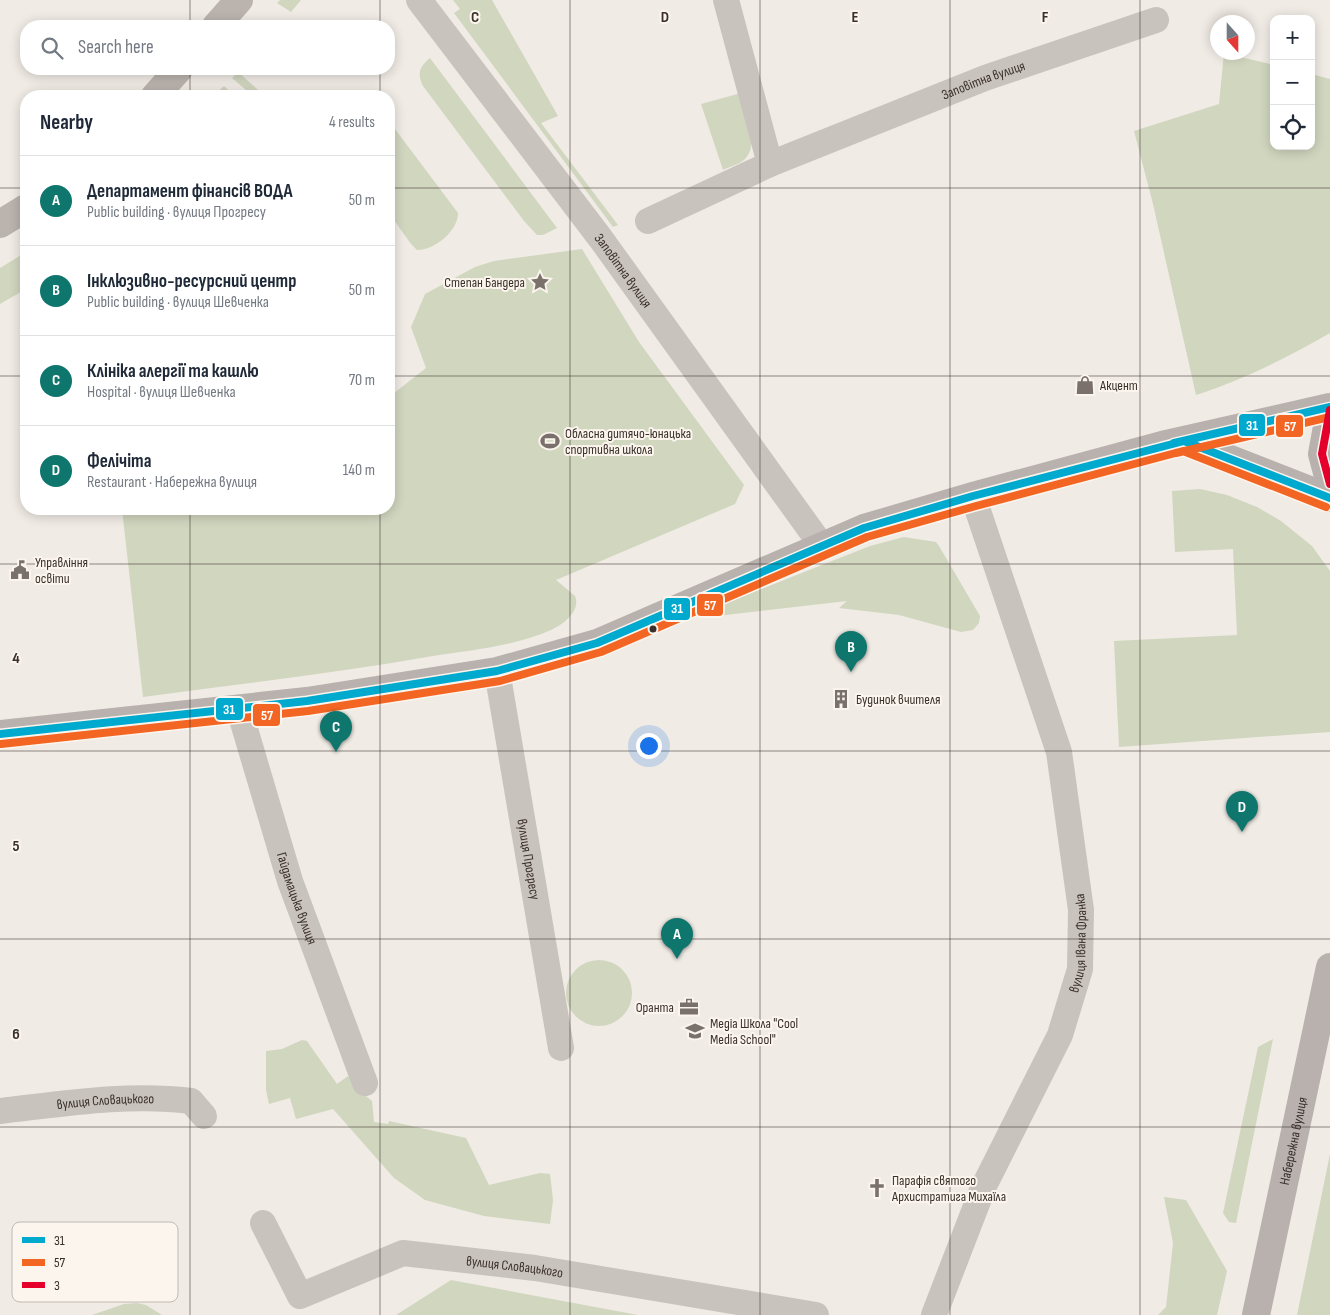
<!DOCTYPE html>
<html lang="en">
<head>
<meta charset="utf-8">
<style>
  body { margin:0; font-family:"Sofia Sans Condensed",sans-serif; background:#f2f2f3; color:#1f2937 }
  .controls { position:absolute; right:15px; top:15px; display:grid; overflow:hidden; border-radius:10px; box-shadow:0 2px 12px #0003 }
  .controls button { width:45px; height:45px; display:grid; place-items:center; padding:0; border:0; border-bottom:1px solid #e0e1e3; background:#fff; color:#1f2937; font:25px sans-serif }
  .compass { position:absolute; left:1210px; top:15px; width:45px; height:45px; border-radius:50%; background:#fff; box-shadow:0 2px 12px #0003; rotate:159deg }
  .you { position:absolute; left:648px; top:745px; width:18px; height:18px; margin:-12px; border:4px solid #fff; border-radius:50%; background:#1a73e8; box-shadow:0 0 0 8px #1a73e833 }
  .badge { display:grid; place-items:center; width:32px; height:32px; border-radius:50%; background:#0f766e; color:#fff; font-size:16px; font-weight:700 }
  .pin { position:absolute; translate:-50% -41px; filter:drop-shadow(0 1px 2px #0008) }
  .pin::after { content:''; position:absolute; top:26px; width:18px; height:15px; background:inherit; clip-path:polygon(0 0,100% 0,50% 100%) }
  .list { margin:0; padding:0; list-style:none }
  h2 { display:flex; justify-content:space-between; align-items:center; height:65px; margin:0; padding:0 20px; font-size:21px }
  h2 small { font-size:16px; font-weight:400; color:#747a83 }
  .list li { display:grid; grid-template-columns:32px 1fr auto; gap:15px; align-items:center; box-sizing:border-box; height:90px; padding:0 20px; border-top:1px solid #e0e1e3 }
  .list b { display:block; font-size:19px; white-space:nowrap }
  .list p { margin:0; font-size:16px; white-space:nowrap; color:#747a83 }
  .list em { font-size:16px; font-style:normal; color:#747a83 }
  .icon { flex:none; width:28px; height:28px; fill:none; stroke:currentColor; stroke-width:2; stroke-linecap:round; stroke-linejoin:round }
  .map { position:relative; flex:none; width:1330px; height:1315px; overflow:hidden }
  .search { position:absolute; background:#fff; box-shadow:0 2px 12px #0003; left:20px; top:20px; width:375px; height:55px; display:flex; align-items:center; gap:12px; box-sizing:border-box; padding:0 18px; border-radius:20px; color:#747a83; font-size:19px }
  .panel { position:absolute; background:#fff; box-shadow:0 2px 12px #0003; left:20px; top:90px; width:375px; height:425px; border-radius:20px }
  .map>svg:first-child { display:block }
  .green { fill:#d1d6bf }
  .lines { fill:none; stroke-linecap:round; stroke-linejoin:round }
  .minor { stroke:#c9c3be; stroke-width:26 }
  .secondary { stroke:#bab3ae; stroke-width:28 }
  .primary { stroke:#b8b1ad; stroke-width:28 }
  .bus-1-casing { stroke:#fbf5ee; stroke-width:11 }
  .bus-2-casing { stroke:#fbf5ee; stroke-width:11 }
  .bus-3-casing { stroke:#fbf5ee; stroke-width:11 }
  .bus-1 { stroke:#00a9ce; stroke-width:8 }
  .bus-2 { stroke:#f26522; stroke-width:8 }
  .bus-3 { stroke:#e4002b; stroke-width:8 }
  .grid { fill:none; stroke:#3b302b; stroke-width:1; stroke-opacity:0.55 }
  .bus-dot { fill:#3b302b; stroke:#fbf5ee; stroke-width:2 }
  .labels { text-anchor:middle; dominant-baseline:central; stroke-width:4; stroke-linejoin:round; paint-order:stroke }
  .street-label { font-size:14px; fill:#3b302b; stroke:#fbf5ee }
  .poi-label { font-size:14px; fill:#3b302b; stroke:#fbf5ee; text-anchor:start }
  .key { fill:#fbf5ee; stroke:#c1bab4; stroke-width:1 }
  .key-label { font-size:14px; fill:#3b302b }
  .grid-label { font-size:16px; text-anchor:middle; font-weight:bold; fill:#3b302b; stroke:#fbf5ee; stroke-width:4; stroke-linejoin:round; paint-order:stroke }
  .line-badge { stroke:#fbf5ee; stroke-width:2 }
  .badge-label { font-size:14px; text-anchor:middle; font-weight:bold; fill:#fff }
</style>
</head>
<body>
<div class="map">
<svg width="1330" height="1315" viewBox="0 0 1330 1315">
  <rect width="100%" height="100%" fill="#f0ebe5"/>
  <path class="green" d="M 280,0 L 301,0 L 291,12 L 277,3 Z
    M 453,0 L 492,0 L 558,116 L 541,123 L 618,225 L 613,227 L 454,13 L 460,9 Z
    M 1224,53 L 1274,65 L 1274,146 L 1311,146 L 1311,74 L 1330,79 L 1330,333 C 1286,358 1244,380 1196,395 L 1153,204 L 1134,131 L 1219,104 Z
    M 430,58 L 557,228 L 543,235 L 537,235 L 524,221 L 423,86 C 417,74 419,67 430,58 Z
    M 238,72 L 265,96 L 253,96 L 232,78 Z
    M 224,86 L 235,96 L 213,96 Z
    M 741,93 C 746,111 760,143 745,159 C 740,164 729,167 723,170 L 701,104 Z
    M 389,121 L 458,213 C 458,231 435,250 417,250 L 411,244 L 389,213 Z
    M 582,249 L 639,342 L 744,485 L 735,504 L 556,580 L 575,596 C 581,611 564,624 551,630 C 515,646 472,650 433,656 C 337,673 240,684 143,697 L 122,509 L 389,509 L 389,397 L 426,368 L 411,327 L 425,294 L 475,267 L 494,261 Z
    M 26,252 L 26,289 L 0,304 L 0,268 Z
    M 1200,489 L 1227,495 L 1257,507 L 1281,521 L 1312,546 L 1330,571 L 1330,732 L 1119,747 L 1114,641 L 1237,635 L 1233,549 L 1175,552 L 1172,491 Z
    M 904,537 L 936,542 L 939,546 L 980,616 L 979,623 L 973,630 L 961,632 L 899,615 L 839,608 L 847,601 L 717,616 L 721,605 L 870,546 Z
    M566 993a33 33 0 1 1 66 0a33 33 0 1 1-66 0Z
    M 1273,1039 L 1236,1223 L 1229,1222 L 1223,1213 L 1258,1047 Z
    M 302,1040 L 307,1041 L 337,1084 L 348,1076 L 361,1092 L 372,1101 L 374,1122 L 388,1124 L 389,1121 L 466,1138 L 489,1185 L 540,1173 L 550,1174 L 553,1200 L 550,1224 L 484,1216 L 425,1200 L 394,1178 L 333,1109 L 296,1119 L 290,1098 L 269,1104 L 266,1090 L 266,1051 L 282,1049 Z
    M 1330,1154 L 1330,1315 L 1297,1315 Z
    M 1164,1197 L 1186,1200 L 1227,1271 L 1217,1315 L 1158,1315 L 1166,1307 L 1173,1243 Z
    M 451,1280 L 638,1315 L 396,1315 Z
    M 137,1303 L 146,1305 L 162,1315 L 92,1315 L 124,1304 Z"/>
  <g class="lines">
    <g class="minor">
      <path id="s1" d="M 419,0 L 601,239 L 822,546"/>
      <path d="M 726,0 L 770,164"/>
      <path id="s2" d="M 648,221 L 770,164 L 985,78 L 1156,20"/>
      <path id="s3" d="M 497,671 L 561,1048"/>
      <path id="s4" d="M 239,709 L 290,881 L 365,1083"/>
      <path id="s5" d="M 0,1111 C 62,1104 128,1093 191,1101 L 204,1116"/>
      <path id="s6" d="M 263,1223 L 300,1296 L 403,1253 L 535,1268 L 816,1315"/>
      <path id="s7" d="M 934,1315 L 983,1188 L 1060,1035 L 1080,969 L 1081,910 L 1059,752 L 973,496"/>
    </g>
    <path class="secondary" d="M 216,26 L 239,0
      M 155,96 L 179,69
      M 0,224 L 26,208"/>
    <g class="primary">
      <path d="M 1330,410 L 1322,454 L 1330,484"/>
      <path d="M 1184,441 L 1330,498"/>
      <path d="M 0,734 L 307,701 L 497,671 L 597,643 L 864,528 L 973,496 L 1162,445 L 1330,407"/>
      <path id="s8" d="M 1256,1315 L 1330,967"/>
    </g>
    <g class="bus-1-casing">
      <path id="bus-1" d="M 1174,443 L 1330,407
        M 0,734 L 307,701 L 497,671 L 597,643 L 864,528 L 973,496 L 1184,441 L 1330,498"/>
    </g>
    <g class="bus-2-casing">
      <path id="bus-2" d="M 1176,453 L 1330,417
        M 1,744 L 308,711 L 500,681 L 601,652 L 867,537 L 976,506 L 1183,451 L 1326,507"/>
    </g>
    <g class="bus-3-casing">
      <path id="bus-3" d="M 1330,410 L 1322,454 L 1330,484"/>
    </g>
    <use href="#bus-1" class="bus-1"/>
    <use href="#bus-2" class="bus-2"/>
    <use href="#bus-3" class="bus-3"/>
  </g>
  <path class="grid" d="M 190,0 L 190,26M 380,0 L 380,26M 570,0 L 570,1315M 760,0 L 760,1315M 950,0 L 950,1315M 1140,0 L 1140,1315M 190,69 L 190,96M 380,69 L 380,96M 0,188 L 26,188M 389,188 L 1330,188M 0,376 L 26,376M 389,376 L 1330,376M 190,509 L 190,1315M 380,509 L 380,1315M 0,564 L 1330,564M 0,751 L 1330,751M 0,939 L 1330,939M 0,1127 L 1330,1127"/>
  <defs>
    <g id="sight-bare" transform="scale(1.5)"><path d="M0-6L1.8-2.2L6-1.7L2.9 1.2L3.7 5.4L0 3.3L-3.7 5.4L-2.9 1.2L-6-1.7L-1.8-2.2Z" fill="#7a716c" stroke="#fbf5ee" stroke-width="2.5" paint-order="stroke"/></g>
    <g id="shop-bare" transform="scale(1.5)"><path d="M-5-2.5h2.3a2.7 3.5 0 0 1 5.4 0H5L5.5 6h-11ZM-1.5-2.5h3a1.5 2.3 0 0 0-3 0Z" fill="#7a716c" stroke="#fbf5ee" stroke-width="2.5" paint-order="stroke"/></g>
    <g id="stadium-bare" transform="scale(1.5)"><path d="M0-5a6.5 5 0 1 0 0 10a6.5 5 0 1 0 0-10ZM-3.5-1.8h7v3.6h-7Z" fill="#7a716c" stroke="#fbf5ee" stroke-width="2.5" paint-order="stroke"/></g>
    <g id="civic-bare" transform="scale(1.5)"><path d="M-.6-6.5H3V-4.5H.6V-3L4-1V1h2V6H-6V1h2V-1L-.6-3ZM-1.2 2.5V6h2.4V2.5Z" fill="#7a716c" stroke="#fbf5ee" stroke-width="2.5" paint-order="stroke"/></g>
    <g id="building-bare" transform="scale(1.5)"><path d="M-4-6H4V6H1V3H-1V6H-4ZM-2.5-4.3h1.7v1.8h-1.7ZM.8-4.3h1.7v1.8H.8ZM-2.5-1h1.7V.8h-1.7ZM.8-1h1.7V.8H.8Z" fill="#7a716c" stroke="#fbf5ee" stroke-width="2.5" paint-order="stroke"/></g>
    <g id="office-bare" transform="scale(1.5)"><path d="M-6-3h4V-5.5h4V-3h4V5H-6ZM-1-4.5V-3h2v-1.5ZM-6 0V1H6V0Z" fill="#7a716c" stroke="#fbf5ee" stroke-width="2.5" paint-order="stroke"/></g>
    <g id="school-bare" transform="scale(1.5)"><path d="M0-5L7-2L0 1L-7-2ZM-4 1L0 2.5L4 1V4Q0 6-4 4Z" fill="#7a716c" stroke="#fbf5ee" stroke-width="2.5" paint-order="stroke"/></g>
    <g id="church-bare" transform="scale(1.5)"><path d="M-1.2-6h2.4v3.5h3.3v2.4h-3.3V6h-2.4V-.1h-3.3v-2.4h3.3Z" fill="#7a716c" stroke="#fbf5ee" stroke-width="2.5" paint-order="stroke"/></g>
  </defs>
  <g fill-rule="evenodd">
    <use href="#sight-bare" x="540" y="282"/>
    <use href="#shop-bare" x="1085" y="385"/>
    <use href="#stadium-bare" x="550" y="441"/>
    <use href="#civic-bare" x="20" y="570"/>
    <use href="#building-bare" x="841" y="699"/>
    <use href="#office-bare" x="689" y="1007"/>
    <use href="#school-bare" x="695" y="1031"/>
    <use href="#church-bare" x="877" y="1188"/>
  </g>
  <circle class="bus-dot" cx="653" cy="629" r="4.5"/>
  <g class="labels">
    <g class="street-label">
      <text stroke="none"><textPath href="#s2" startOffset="364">Заповітна вулиця</textPath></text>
      <text stroke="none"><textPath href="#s1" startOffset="339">Заповітна вулиця</textPath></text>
      <text stroke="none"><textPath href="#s3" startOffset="191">вулиця Прогресу</textPath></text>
      <text stroke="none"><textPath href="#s4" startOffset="198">Гайдамацька вулиця</textPath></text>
      <text stroke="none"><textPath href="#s7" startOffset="402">вулиця Івана Франка</textPath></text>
      <text stroke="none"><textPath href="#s5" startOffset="106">вулиця Словацького</textPath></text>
      <text stroke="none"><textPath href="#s8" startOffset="178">Набережна вулиця</textPath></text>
      <text stroke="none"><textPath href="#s6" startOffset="306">вулиця Словацького</textPath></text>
    </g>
    <g class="poi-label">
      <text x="525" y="282" text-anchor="end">Степан Бандера</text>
      <text x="1100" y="385">Акцент</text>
      <text x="565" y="433">Обласна дитячо-юнацька<tspan x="565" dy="16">спортивна школа</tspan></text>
      <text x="35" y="562">Управління<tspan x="35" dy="16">освіти</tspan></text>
      <text x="856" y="699">Будинок вчителя</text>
      <text x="674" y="1007" text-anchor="end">Оранта</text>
      <text x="710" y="1023">Медіа Школа "Cool<tspan x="710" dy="16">Media School"</tspan></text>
      <text x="892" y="1180">Парафія святого<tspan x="892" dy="16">Архистратига Михаїла</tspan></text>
    </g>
  </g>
  <rect x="12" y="1222" width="166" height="80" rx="8" class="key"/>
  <rect x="22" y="1237" width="23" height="6" fill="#00a9ce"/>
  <rect x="22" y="1259" width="23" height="7" fill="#f26522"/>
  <rect x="22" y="1282" width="23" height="6" fill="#e4002b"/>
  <g class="key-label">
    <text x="54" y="1245">31</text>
    <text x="54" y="1267">57</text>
    <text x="54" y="1290">3</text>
  </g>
  <g class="grid-label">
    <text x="475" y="22">C</text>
    <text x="665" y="22">D</text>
    <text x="855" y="22">E</text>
    <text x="1045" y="22">F</text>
    <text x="16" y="663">4</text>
    <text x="16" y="851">5</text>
    <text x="16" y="1039">6</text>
  </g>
  <g class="line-badge">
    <rect x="1238" y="413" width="28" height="24" rx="5" fill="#00a9ce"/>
    <rect x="1275" y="414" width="29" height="24" rx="5" fill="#f26522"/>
    <rect x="696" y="593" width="28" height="24" rx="5" fill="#f26522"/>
    <rect x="663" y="597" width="28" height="24" rx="5" fill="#00a9ce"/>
    <rect x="215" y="697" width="29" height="24" rx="5" fill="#00a9ce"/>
    <rect x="252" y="703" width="29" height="24" rx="5" fill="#f26522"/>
  </g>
  <g class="badge-label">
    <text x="1252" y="430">31</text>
    <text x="1290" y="431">57</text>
    <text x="710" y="610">57</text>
    <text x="677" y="613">31</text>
    <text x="229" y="714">31</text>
    <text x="267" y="720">57</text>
  </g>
</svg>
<div class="controls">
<button>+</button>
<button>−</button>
<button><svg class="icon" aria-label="locate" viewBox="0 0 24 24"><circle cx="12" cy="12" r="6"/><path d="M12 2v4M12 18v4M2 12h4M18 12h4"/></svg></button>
</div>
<svg class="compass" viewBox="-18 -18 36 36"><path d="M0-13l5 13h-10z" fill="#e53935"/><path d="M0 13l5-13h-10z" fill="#747a83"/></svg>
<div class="you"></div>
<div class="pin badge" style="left:677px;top:959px">A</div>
<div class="pin badge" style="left:851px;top:672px">B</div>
<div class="pin badge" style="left:336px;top:752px">C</div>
<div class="pin badge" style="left:1242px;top:832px">D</div>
<div class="search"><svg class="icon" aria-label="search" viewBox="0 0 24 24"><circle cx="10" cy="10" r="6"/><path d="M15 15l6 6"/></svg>Search here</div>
<section class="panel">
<h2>Nearby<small>4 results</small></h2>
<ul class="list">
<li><span class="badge">A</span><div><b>Департамент фінансів ВОДА</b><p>Public building · вулиця Прогресу</p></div><em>50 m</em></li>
<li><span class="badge">B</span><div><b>Інклюзивно-ресурсний центр</b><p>Public building · вулиця Шевченка</p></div><em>50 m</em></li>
<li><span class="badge">C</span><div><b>Клініка алергії та кашлю</b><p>Hospital · вулиця Шевченка</p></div><em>70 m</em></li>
<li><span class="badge">D</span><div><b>Фелічіта</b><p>Restaurant · Набережна вулиця</p></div><em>140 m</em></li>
</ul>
</section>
</div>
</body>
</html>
